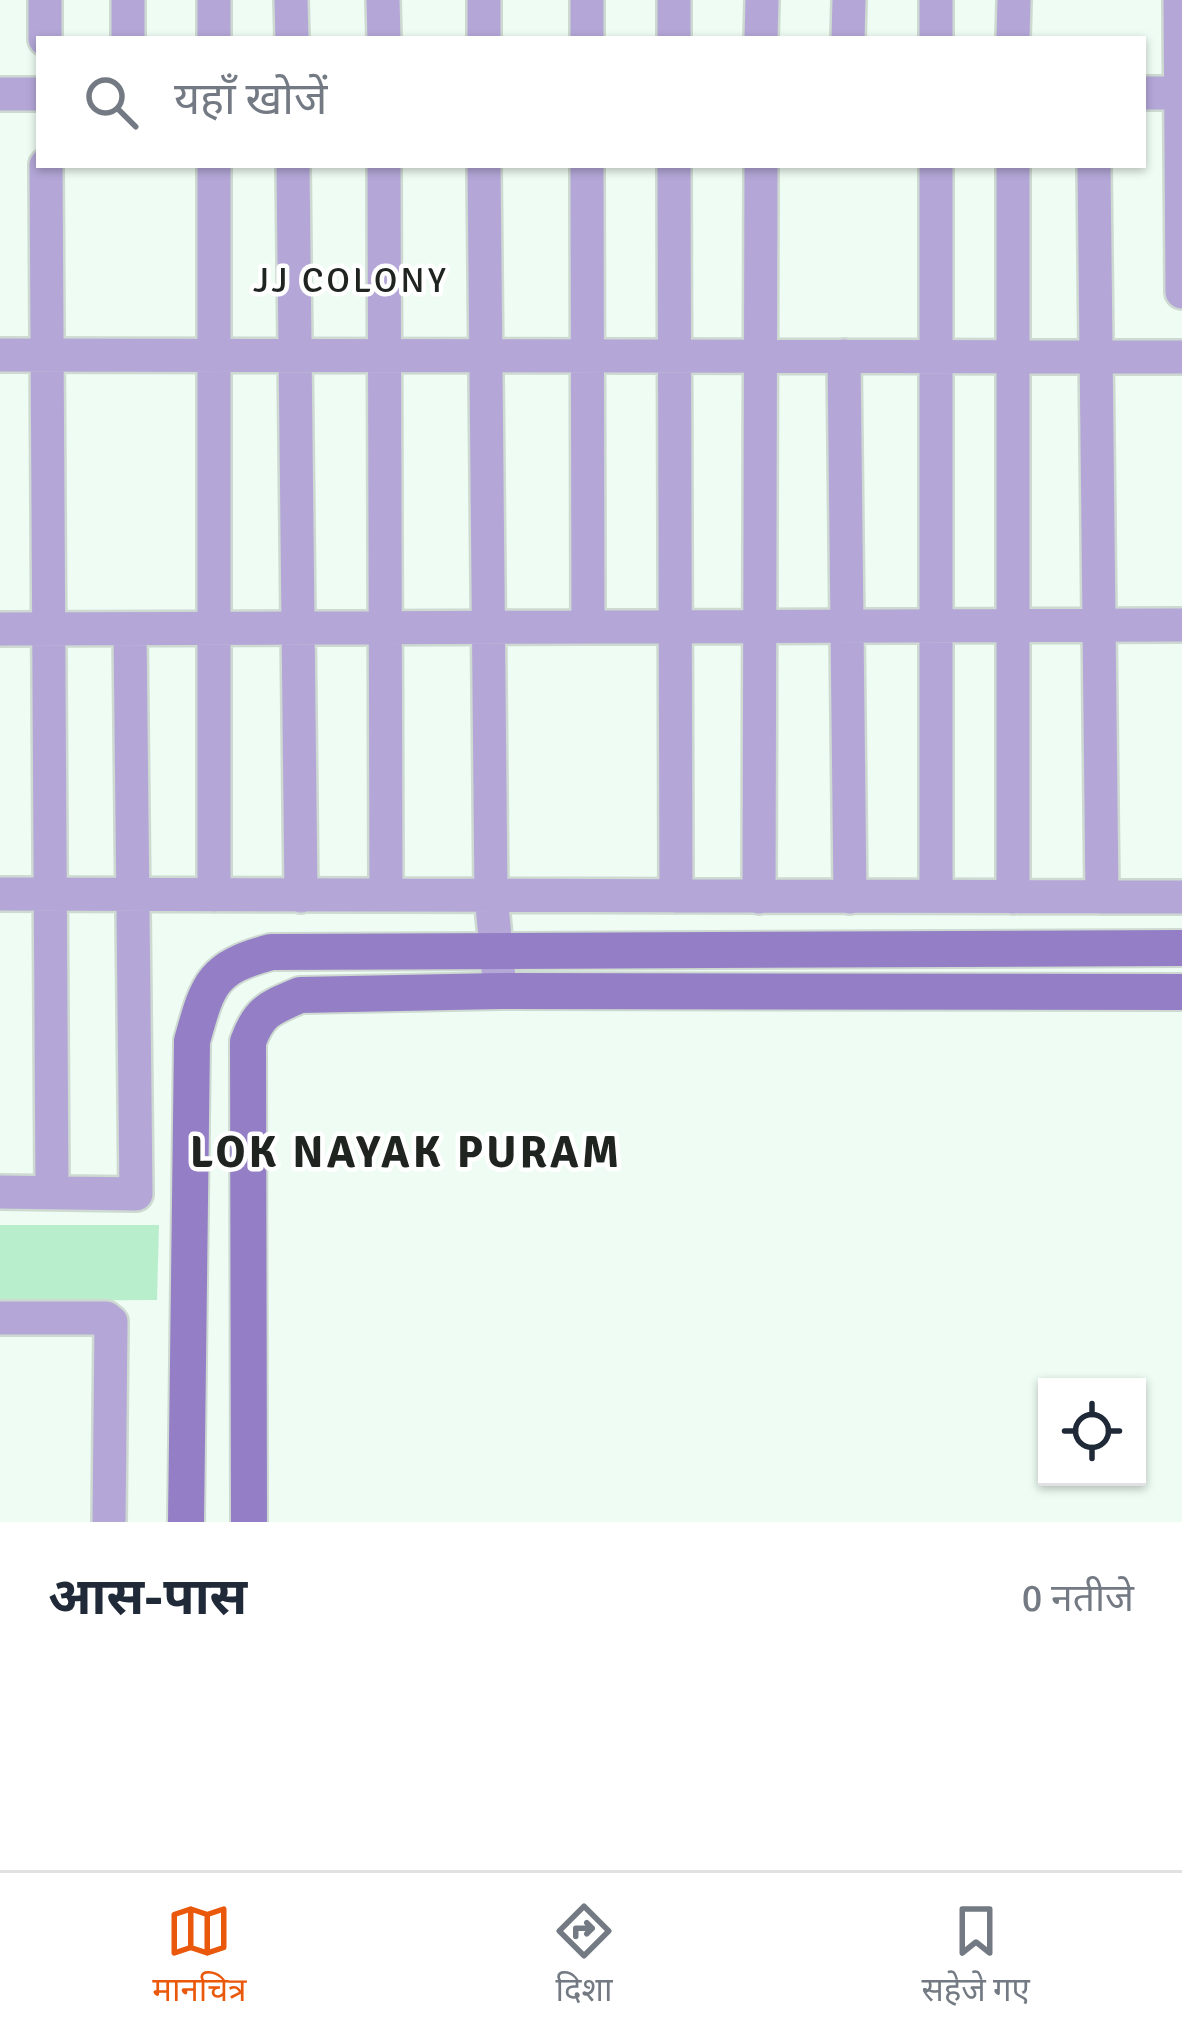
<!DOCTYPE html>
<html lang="hi">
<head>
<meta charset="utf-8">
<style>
  body { margin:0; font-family:Signika,"Noto Sans Devanagari",sans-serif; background:#f2f2f3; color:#1f2937 }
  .controls { position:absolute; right:36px; bottom:36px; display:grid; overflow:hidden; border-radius:0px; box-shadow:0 3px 9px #0004 }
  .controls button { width:108px; height:108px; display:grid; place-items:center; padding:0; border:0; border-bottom:3px solid #e0e1e3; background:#fff; color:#1f2937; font:60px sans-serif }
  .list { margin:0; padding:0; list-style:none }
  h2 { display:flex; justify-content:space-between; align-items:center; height:156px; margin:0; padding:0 48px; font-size:51px }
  h2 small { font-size:39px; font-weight:400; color:#747a83 }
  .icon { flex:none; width:66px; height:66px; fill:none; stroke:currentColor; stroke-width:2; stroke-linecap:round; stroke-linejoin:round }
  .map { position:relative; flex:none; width:1182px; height:1522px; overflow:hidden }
  .search { position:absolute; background:#fff; box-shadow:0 3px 9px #0004; left:36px; right:36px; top:36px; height:132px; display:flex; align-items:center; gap:30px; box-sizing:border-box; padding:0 42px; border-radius:0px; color:#747a83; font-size:45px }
  .sheet { height:348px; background:#fff }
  nav { display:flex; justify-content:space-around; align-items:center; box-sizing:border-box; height:168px; border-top:3px solid #e0e1e3; background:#fff; font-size:33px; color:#747a83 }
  nav a { display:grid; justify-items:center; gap:6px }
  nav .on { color:#ea580c }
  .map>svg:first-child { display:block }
  .green { fill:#b9eecd }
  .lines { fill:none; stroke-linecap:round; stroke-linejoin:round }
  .street-casing { stroke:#cdd9d1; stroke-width:38 }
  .secondary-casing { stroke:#cdd9d1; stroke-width:40 }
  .street { stroke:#b4a7d8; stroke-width:33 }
  .secondary { stroke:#947fc6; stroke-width:36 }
  .labels { text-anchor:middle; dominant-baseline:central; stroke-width:9; stroke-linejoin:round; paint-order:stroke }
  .neighbourhood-label { font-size:36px; letter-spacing:3px; fill:#1f2421; stroke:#fff }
  .district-label { font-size:45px; font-weight:bold; letter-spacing:3px; fill:#1f2421; stroke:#fff }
</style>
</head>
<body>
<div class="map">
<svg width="1182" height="1522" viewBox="0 0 1182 1522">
  <rect width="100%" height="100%" fill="#eefcf3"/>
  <path class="green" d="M 0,1225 L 159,1225 L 157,1300 L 0,1301 Z"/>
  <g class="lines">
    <g class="street-casing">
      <path id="street" d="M 45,0 L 45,39
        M 128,0 L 128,39
        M 214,0 L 214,39
        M 291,0 L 292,39
        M 383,0 L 384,39
        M 484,0 L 484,39
        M 587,0 L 587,39
        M 674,0 L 674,39
        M 1180,0 L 1182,292
        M 761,39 L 762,0
        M 848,39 L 849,0
        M 936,39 L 936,0
        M 1013,39 L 1014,0
        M 1143,93 L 1181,93
        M 0,94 L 39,94
        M 46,165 L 52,1192
        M 214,165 L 214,895
        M 293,165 L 301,896
        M 384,165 L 386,895
        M 484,165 L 491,895 L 499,979
        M 587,165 L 588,627
        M 674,165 L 676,896
        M 1094,165 L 1102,897
        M 0,355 L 1182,357
        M 844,356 L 850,897
        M 0,629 L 1182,625
        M 0,894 L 1182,897
        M 936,896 L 936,165
        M 759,897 L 761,165
        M 1013,897 L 1013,165
        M 0,1192 L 136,1194 L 130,629
        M 0,1318 L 106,1318 L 111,1322 L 109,1522"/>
    </g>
    <g class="secondary-casing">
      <path id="secondary" d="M 186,1522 L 192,1041 C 208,984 211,968 271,952 L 1182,948
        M 249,1522 L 248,1042 C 259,1011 270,1008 300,995 L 500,991 L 1182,992"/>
    </g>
    <use href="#street" class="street"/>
    <use href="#secondary" class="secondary"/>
  </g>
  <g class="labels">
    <g class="neighbourhood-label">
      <text x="351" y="280">JJ COLONY</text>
    </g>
    <g class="district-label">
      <text x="406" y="1152">LOK NAYAK PURAM</text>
    </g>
  </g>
</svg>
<div class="controls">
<button><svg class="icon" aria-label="locate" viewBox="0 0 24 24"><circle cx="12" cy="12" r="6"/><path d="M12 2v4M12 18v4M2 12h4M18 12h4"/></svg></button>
</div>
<div class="search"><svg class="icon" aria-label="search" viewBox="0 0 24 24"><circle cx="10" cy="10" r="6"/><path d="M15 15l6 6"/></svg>यहाँ खोजें</div>
</div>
<section class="sheet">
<h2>आस-पास<small>0 नतीजे</small></h2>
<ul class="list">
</ul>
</section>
<nav>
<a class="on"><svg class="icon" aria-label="map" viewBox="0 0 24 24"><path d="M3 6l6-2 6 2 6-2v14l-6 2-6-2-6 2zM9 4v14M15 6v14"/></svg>मानचित्र</a>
<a><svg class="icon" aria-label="directions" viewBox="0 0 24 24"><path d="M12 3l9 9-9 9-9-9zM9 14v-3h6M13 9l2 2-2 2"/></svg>दिशा</a>
<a><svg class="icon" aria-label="saved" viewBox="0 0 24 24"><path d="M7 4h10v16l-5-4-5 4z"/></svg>सहेजे गए</a>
</nav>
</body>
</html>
